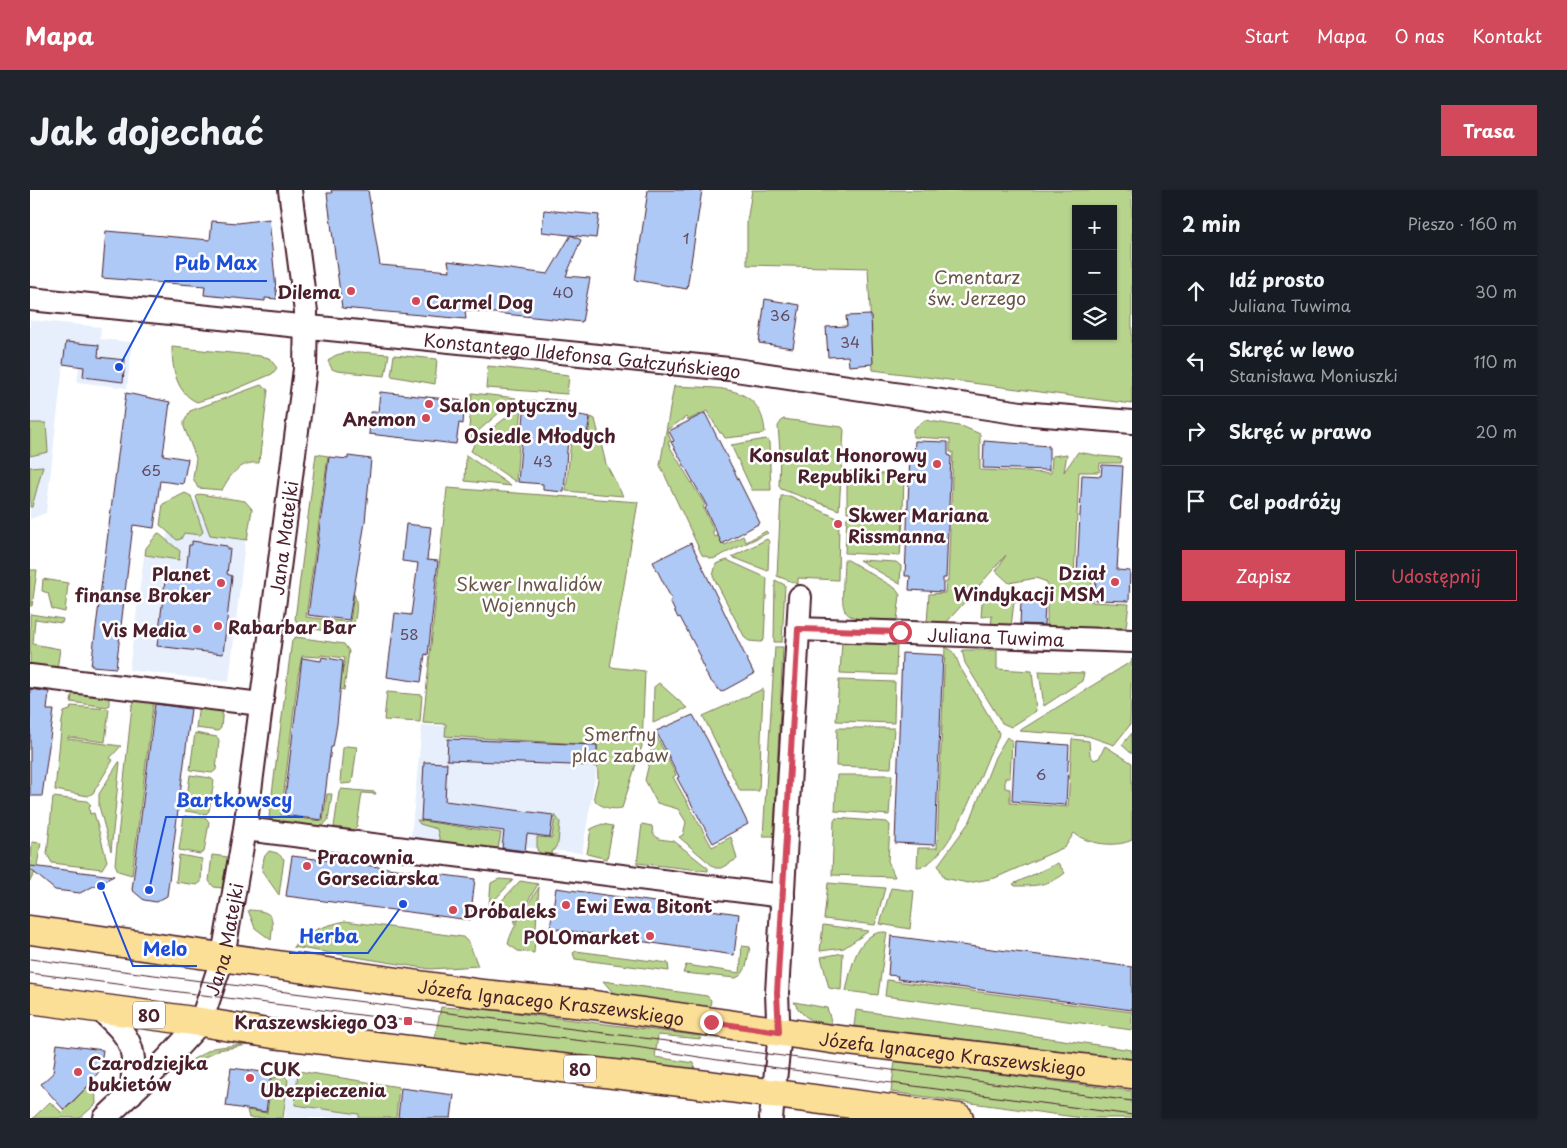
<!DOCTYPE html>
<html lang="pl">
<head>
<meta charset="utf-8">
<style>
  body { margin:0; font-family:"Playpen Sans",sans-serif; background:#20242c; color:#f1f3f6 }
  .controls { position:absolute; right:15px; top:15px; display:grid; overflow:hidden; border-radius:0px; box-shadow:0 1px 4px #0004 }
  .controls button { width:45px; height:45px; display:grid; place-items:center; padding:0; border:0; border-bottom:1px solid #363941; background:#171b24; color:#f1f3f6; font:25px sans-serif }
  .stop { position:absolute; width:15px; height:15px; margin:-11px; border:4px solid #d1495b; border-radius:50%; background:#fff }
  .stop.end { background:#d1495b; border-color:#fff; box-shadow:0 1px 5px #0008 }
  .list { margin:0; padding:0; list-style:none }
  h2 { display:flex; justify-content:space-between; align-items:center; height:65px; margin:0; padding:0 20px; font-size:21px }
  h2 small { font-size:16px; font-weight:400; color:#9ea1a6 }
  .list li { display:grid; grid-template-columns:32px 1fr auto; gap:15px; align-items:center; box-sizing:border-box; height:70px; padding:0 20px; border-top:1px solid #363941 }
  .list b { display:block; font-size:19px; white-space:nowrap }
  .list p { margin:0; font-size:16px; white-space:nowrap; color:#9ea1a6 }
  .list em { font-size:16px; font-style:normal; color:#9ea1a6 }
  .actions { display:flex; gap:10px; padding:15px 20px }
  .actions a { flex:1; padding:11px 0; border:1px solid #d1495b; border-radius:0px; text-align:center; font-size:18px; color:#d1495b }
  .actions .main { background:#d1495b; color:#fff }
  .icon { flex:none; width:28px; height:28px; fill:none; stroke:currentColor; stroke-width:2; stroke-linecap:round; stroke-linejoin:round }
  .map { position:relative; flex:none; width:1102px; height:928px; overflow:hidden; border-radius:0px }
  header { display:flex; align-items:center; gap:30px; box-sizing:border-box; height:70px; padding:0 25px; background:#d1495b; color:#fff }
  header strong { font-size:24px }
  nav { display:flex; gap:28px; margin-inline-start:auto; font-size:18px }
  .intro { display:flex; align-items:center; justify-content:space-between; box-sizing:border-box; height:120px; padding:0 30px }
  h1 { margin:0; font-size:35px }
  .button { padding:12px 22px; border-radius:0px; background:#d1495b; color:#fff; font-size:18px; font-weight:700 }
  main { display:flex; gap:30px; padding:0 30px }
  aside { flex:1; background:#171b24; border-radius:0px; box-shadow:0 1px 4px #0004 }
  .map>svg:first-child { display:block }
  .built { fill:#e7effc }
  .green { fill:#b7d48d; stroke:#807a5c; fill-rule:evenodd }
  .building { fill:#aec9f6; stroke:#4a1f2b }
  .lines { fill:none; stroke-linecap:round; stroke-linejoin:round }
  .street-casing { stroke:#4a1f2b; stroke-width:26 }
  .primary-casing { stroke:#4a1f2b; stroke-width:31 }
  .street { stroke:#fff; stroke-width:22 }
  .primary { stroke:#fbdf96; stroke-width:28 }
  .tram { stroke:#4a1f2b; stroke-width:1 }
  .route { stroke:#d1495b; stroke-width:6 }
  .poi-dot { fill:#d1495b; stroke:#fff; stroke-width:2 }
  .labels { text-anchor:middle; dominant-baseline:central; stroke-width:5; stroke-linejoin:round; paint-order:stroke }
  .number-label { font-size:15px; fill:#634a5e }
  .shield { fill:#fff; stroke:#80626b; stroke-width:1 }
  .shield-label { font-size:16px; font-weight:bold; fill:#4a1f2b }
  .park-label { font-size:18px; fill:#6b5548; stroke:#fff }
  .poi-label { font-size:18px; font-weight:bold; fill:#4a1f2b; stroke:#fff; text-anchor:start }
  .street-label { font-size:18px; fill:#4a1f2b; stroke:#fff }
  .neighbourhood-label { font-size:19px; font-weight:bold; fill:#4a1f2b; stroke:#fff }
  .leader { fill:none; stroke:#1d4ed8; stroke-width:2 }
  .callout-dot { fill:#1d4ed8; stroke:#fff; stroke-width:2 }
  .callout-label { font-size:19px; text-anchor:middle; font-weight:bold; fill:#1d4ed8; stroke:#fff; stroke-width:5; stroke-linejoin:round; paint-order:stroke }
</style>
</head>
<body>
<header>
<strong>Mapa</strong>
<nav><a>Start</a><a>Mapa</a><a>O nas</a><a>Kontakt</a></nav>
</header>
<div class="intro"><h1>Jak dojechać</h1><a class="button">Trasa</a></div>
<main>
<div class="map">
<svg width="1102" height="928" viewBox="0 0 1102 928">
  <rect width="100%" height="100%" fill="#fff"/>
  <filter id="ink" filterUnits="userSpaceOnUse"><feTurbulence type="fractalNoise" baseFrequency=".02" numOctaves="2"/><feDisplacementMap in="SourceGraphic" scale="10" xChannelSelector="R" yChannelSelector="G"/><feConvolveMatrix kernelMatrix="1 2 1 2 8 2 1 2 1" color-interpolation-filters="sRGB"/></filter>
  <g filter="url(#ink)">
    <path class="built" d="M 0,130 L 71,137 L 70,149 L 100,152 L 102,155 L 97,198 L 47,192 L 49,176 L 33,175 L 16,323 L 0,329 Z
      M 143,308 L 219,318 L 199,492 L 99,480 L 114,366 L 134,368 Z
      M 392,535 L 569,543 L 567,576 L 552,663 L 381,647 Z
      M 259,885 L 338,895 L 335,928 L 255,928 Z"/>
    <path class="green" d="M 722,0 L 1102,0 L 1102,214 L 843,180 L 838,78 L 717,75 L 717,32 ZM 1046,19 L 1083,19 L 1083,146 L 1046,146 Z
      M 142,157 L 231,166 L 239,168 L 247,178 L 242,184 L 199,202 L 167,212 C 146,203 142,178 142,157 Z
      M 329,162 L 359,164 L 355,186 L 307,181 L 302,179 L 298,171 C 306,162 317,163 329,162 Z
      M 364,165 L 407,169 L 405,194 L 361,186 Z
      M 458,176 L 539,185 L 537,204 L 456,198 Z
      M 231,195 L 238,200 L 229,273 C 210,271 200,285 192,300 L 168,298 L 163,288 L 166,268 L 154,237 L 154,232 L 160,221 Z
      M 644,196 C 682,199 731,191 735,242 L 733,244 L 695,248 L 692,243 L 690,243 L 677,221 L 658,230 L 656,227 L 637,240 L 641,251 L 638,252 L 640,257 L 675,315 L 673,317 L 684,341 L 682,342 L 685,347 L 689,345 L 695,355 L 713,346 L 716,352 L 736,341 L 738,343 L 683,369 L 672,365 L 630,275 Z
      M 442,203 L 486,208 L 438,250 Z
      M 492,215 L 486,292 L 441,261 L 445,252 Z
      M 561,227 L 565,229 L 576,274 L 593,306 L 536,301 L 541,250 L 557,252 Z
      M 753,229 L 812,237 L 814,240 L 809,320 L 751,299 L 749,296 L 750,261 L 748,236 Z
      M 895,230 L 934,237 L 950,244 L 950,280 L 1021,283 L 1022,266 L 1037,264 L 1034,282 L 1048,262 L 1070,266 L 1092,268 L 1091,273 L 1070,273 L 1069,282 L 1049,282 L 1044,388 L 1062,390 L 1062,412 L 1099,414 L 1096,437 L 1093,440 L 1017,438 L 1017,411 L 984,412 L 981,437 L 961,437 L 962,426 L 951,427 L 952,414 L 958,407 L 1011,406 L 1017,401 L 1017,392 L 1006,388 L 979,393 L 966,381 L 976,365 L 916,433 L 897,433 L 899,404 L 915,403 L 916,392 L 918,391 L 923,262 L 920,262 L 920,249 L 883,247 L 883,239 Z
      M 0,233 L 16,233 L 18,262 L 0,266 Z
      M 736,249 L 739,252 L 741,300 L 722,300 L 701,255 Z
      M 286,264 L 298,266 L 276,427 L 320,432 L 324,404 C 329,414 326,437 317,444 L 270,437 L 265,429 Z
      M 436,265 L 481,296 L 435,291 Z
      M 13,276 L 2,317 L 0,317 L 0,277 Z
      M 820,281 L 874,286 L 873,320 L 868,322 L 817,322 L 817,284 Z
      M 417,298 L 608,312 L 580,477 L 615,481 L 612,556 L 592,618 C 583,620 574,618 566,612 L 564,606 L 568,590 L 567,555 L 415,546 L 416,534 L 393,533 Z
      M 155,303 L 161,306 L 173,342 L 170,345 L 154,343 L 151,349 L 147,350 L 130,335 L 133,314 Z
      M 169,304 L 215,311 L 222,319 L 217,350 L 180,345 L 166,307 Z
      M 751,306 L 760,306 L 809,329 L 808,390 L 768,388 L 768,394 L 747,386 Z
      M 817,327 L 866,328 L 873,331 L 870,366 L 815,363 Z
      M 128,343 L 150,361 L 149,370 L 115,365 L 116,358 Z
      M 737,349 L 739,351 L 738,381 L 702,367 Z
      M 697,370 L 737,388 L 734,450 L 731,452 L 719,451 L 715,448 L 683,386 L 686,374 Z
      M 814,370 L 818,370 L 865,398 L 870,405 L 867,430 C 804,429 812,431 814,370 Z
      M 829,370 L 866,372 L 871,376 L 870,394 Z
      M 0,380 L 7,380 L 2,416 L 0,416 Z
      M 13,389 L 38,393 L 35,422 L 22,419 L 18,403 L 12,401 Z
      M 745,390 L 755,395 L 752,452 L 744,452 Z
      M 0,424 L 33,429 L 32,433 L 5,429 L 3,454 L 30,459 L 27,479 L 0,479 Z
      M 266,447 L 314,454 L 319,461 L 314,500 L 309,499 L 315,468 L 291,465 L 290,467 L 272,466 L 268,486 L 251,626 L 293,631 L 297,604 L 302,604 L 298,630 L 292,637 L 244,633 L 239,627 L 262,450 Z
      M 812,451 L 867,453 L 866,485 L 810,483 Z
      M 745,457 L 753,457 L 744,646 L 733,646 Z
      M 915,457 C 925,461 926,467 930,477 L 969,543 C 968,551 961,560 958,568 C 948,592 916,677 887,677 L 888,658 L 907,658 Z
      M 932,460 L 967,460 L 967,479 L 1002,481 L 1006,521 L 981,537 L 972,533 L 935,473 Z
      M 1102,469 L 1100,535 L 1084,555 L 1058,546 L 989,541 L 1102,471 Z
      M 1009,481 L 1054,483 L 1052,491 L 1014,516 Z
      M 809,490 L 865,492 L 864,533 L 806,531 Z
      M 629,493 L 657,518 L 623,533 L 624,497 Z
      M 43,499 L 79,503 L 79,515 L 77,517 L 41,512 Z
      M 733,499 L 729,601 L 710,601 L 673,526 Z
      M 357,502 L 392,505 L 390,532 L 354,530 Z
      M 107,507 L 124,508 L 102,685 L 88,681 L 85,674 L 102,516 Z
      M 169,513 L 193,516 L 191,538 L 188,541 L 166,538 Z
      M 41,516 L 79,519 L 75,552 L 38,547 L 38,549 L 91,556 L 80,568 L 83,570 L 63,603 L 58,606 L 25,600 L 32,531 L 34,522 L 40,520 Z
      M 807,538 L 864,538 L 861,578 L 806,576 Z
      M 165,543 L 187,547 L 189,550 L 186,580 L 182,583 L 160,580 Z
      M 625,543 L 646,585 L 643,587 L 682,657 L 701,647 L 707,669 L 691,678 L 685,678 L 649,647 L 653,645 L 656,632 L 648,619 L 627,613 L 615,590 L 621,565 L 622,545 Z
      M 1102,543 L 1102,564 L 1092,555 Z
      M 977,547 L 982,551 L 980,588 L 975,588 L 975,598 L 980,599 L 980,613 L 1038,617 L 1042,549 L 1059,551 L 1060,565 L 1064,570 L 1069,568 L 1075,556 L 1102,573 L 1102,650 C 1086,658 1057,654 1044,643 L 1035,657 L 965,688 L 938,693 L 914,688 L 908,675 L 940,631 L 965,567 Z
      M 316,556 L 327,557 L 322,593 L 312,594 L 310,592 L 313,558 Z
      M 89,572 L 90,572 L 81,661 L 69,616 L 69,604 Z
      M 160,585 L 181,588 L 184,591 L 179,621 L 176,624 L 155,621 Z
      M 807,585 L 862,585 L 859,625 L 805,621 Z
      M 311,599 L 345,602 L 346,604 L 332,603 L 327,636 L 323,640 L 304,637 L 309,602 Z
      M 23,607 L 57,611 L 61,615 L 59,616 L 60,624 L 64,623 L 77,671 L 72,679 L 22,673 L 17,664 Z
      M 525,625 L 530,632 L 528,653 L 521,664 L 510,663 L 507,660 L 507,647 L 522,648 Z
      M 154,626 L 176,628 L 179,632 L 174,662 L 170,664 L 149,660 Z
      M 806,628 L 857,632 L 860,635 L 858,671 L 865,687 L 802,685 L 804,631 Z
      M 387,630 L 471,643 L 467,663 L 411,656 L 407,639 L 390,634 Z
      M 572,634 L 583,636 L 577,669 L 557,664 L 561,639 Z
      M 612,634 L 622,636 L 623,644 L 629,649 L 644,651 L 678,678 L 678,681 L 607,673 Z
      M 2,652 L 11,653 L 6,681 L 0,691 Z
      M 239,661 L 247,663 L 254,669 L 249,705 L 232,681 L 234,667 Z
      M 149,665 L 172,669 L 171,692 L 167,695 L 146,692 Z
      M 182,665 L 198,667 L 192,698 L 184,697 L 179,691 Z
      M 1028,673 L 1035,683 C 1019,696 1004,696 985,696 L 983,694 Z
      M 469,689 L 483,690 L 459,716 L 461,693 Z
      M 490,691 L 508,694 L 484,735 L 486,722 L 463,720 Z
      M 798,693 L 855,698 L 845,735 L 794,729 Z
      M 509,697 L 504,763 L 488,761 L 478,754 C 481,738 500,712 509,697 Z
      M 861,698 L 884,701 L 880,739 L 850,734 Z
      M 218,720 C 244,721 244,726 241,750 L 225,738 Z
      M 315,731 L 433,747 L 439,753 L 448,776 L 400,779 L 263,757 C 274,741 295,736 315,731 Z
      M 793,735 L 839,741 L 814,758 L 790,761 Z
      M 857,742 L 848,805 L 816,801 C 821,779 827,740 857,742 Z
      M 712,756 L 720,757 C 717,769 718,783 706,788 L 653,783 L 656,775 L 710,783 Z
      M 546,761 L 638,773 L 639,781 L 545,769 L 543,763 Z
      M 813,763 L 811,800 L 799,798 L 791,767 Z
      M 857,790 L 1102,822 L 1102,840 L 855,806 Z
      M 573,791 L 677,806 L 681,810 L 680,817 L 585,805 Z
      M 764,812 L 797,818 L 803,837 C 786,834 772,828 764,812 Z
      M 430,816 L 672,846 L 671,849 L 628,845 L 625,867 L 664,873 L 665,881 L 404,851 L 411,817 L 429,818 Z
      M 826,820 L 1102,860 L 1102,869 L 824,836 Z
      M 206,855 L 218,855 L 188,860 L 160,875 L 153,875 L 183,858 Z
      M 865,871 L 1102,901 L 1102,928 L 1052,928 L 861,902 Z
      M 268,881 L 369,897 L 366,928 L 329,928 L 329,924 L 265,915 Z
      M 246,884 L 253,884 L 258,890 L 253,928 L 219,928 L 217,920 L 237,923 L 242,887 L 246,888 Z
      M 65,889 L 66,914 L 50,928 L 3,928 L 20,912 L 32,923 Z"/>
    <path class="building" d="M 301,0 L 338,0 L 350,75 L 420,81 L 418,71 L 518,84 L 541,45 L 551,50 L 536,86 L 560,88 L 552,132 L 435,120 L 436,129 L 312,118 L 297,3 L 302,3 Z
      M 618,0 L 672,0 L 657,99 L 605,90 Z
      M 514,20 L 569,25 L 566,48 L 512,42 Z
      M 239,29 L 247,109 L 235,108 L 235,111 L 174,105 L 175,96 L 72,88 L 76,41 L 180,50 L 182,31 L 208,33 Z
      M 735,109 L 770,115 L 763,158 L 729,153 Z
      M 841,125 L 843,174 L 819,176 L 818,166 L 798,167 L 796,137 L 817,136 L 816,126 Z
      M 36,152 L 69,155 L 68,167 L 95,170 L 93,192 L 53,187 L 54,177 L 33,174 Z
      M 350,202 L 435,211 L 433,234 L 429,233 L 426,254 L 339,244 L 341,222 L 348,222 Z
      M 96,203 L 140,212 L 133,265 L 158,269 L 153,294 L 130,291 L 124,338 L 103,335 L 86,478 L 61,476 Z
      M 514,209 L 535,211 L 534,222 L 560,227 L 556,249 L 538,247 L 534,302 L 513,300 L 513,294 L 488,292 L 495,211 L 514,212 Z
      M 675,223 L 730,333 L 692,354 L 675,318 L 677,316 L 641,252 L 644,251 L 639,241 Z
      M 885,251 L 918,252 L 918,265 L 921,266 L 916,388 L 913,388 L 913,402 L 879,400 L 880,386 L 875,386 L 880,264 L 884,264 Z
      M 954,251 L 1019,256 L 1019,280 L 953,278 Z
      M 318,266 L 341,269 L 335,332 L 319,430 L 278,425 L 299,267 L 318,269 Z
      M 1072,275 L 1093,276 L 1087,380 L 1100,381 L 1099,411 L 1065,410 L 1066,386 L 1047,385 L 1052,285 L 1071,286 Z
      M 376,334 L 401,337 L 397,370 L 408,371 L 398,465 L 395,464 L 391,492 L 357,487 L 365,423 L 381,425 L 388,373 L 372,371 Z
      M 162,351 L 197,356 L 197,359 L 200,359 L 197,384 L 202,386 L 193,464 L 127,456 L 136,383 L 156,385 L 159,355 L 162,355 Z
      M 661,353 L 724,484 L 691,502 L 679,489 L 669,468 L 671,467 L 650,427 L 648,428 L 640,411 L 642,410 L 623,372 Z
      M 991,412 L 1015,414 L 1014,435 L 990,434 Z
      M 872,463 L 913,465 L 905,655 L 865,653 Z
      M 292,467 L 313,471 L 307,534 L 303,557 L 301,557 L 292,630 L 253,625 L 272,468 L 291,471 Z
      M 0,499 L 19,502 L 17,520 L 24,520 L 12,606 L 0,606 Z
      M 125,514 L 161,519 L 137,706 L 126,712 L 114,710 L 102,700 Z
      M 663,525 L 677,549 L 718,634 L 683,653 L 647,588 L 649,587 L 626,541 Z
      M 418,549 L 567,555 L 567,576 L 417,570 Z
      M 985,551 L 1039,555 L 1036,615 L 982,611 Z
      M 394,572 L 417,573 L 415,611 L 523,625 L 520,647 L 497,644 L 495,661 L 472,658 L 474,641 L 391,630 Z
      M 262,666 L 445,689 L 440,730 L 256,706 Z
      M 0,676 L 35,680 L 84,686 L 50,703 L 25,700 L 0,679 Z
      M 526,698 L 709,724 L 704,765 L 520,738 Z
      M 861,746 L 1102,777 L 1102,820 L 867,789 L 868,786 L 858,785 Z
      M 27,854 L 73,860 L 70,880 L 59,895 L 34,920 L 11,894 L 23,883 Z
      M 201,878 L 241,883 L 236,922 L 196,916 Z
      M 371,898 L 424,905 L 421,928 L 368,928 Z"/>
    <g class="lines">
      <g class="street-casing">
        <g id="street">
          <path id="s1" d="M 0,109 L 699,179 L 991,223 L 1102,232"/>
          <path id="s2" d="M 768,439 L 1102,451"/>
          <path d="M 0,486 L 231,514"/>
          <path d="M 215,639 L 753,706"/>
          <path d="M 68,818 C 103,849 107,857 101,904"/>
          <path id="s3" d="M 75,928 L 135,871 L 171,832 L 193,766 L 215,639 L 275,179 L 276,122 L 260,0"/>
          <path d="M 741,928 L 749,853 L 747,803 L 770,407"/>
        </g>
      </g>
      <g class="primary-casing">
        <g id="primary">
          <path id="s4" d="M 0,740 L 453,804 L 564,815 L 801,849 L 1102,884"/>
          <path d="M 0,809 L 171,832 L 243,844 L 685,896 L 929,928"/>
        </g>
      </g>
      <use href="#street" class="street"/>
      <use href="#primary" class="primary"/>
      <path class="tram" d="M 0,769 L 1102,911
        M 0,783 L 378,831 L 606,857 L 688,870 L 1102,925"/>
    </g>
  </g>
  <g class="lines" filter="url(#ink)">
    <path class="route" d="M 681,832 L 749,842 L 747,803 L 768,439 L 870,442"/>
  </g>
  <g class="poi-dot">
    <circle cx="321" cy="101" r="5"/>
    <circle cx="386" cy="111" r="5"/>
    <circle cx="399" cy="214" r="5"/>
    <circle cx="396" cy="228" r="5"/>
    <circle cx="907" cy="274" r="5"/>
    <circle cx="808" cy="334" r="5"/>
    <circle cx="1085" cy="392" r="5"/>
    <circle cx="191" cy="393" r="5"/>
    <circle cx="188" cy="436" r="5"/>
    <circle cx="167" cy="439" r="5"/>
    <circle cx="277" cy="676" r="5"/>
    <circle cx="536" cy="715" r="5"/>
    <circle cx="423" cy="720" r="5"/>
    <circle cx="620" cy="746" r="5"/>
    <rect x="373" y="826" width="10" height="10" rx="2.5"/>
    <circle cx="48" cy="882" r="5"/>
    <circle cx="220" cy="888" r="5"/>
  </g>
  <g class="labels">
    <g class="number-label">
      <text x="656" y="47">1</text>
      <text x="533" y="101">40</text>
      <text x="750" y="124">36</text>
      <text x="820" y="151">34</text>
      <text x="513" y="270">43</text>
      <text x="121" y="279">65</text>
      <text x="379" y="443">58</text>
      <text x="1011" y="583">6</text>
    </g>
    <g class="shield">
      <rect x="103" y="811.5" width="32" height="27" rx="4"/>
      <rect x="534" y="865.5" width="32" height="27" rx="4"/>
    </g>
    <g class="shield-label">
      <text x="119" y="825">80</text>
      <text x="550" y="879">80</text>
    </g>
    <g class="park-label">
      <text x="947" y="86">Cmentarz<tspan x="947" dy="21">św. Jerzego</tspan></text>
      <text x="499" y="393">Skwer Inwalidów<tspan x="499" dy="21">Wojennych</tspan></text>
      <text x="590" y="543">Smerfny<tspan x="590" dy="21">plac zabaw</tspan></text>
    </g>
    <g class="poi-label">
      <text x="311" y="101" text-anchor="end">Dilema</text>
      <text x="396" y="111">Carmel Dog</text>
      <text x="409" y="214">Salon optyczny</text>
      <text x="386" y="228" text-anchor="end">Anemon</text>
      <text x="897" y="264" text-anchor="end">Konsulat Honorowy<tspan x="897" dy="21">Republiki Peru</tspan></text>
      <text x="818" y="324">Skwer Mariana<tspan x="818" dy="21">Rissmanna</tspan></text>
      <text x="1075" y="382" text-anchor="end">Dział<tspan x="1075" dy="21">Windykacji MSM</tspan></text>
      <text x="181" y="383" text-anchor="end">Planet<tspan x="181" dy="21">finanse Broker</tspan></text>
      <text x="198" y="436">Rabarbar Bar</text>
      <text x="157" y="439" text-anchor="end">Vis Media</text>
      <text x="287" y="666">Pracownia<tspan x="287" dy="21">Gorseciarska</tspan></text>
      <text x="546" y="715">Ewi Ewa Bitont</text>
      <text x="433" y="720">Dróbaleks</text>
      <text x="610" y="746" text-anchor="end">POLOmarket</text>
      <text x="368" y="831" text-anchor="end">Kraszewskiego 03</text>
      <text x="58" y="872">Czarodziejka<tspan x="58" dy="21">bukietów</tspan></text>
      <text x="230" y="878">CUK<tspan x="230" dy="21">Ubezpieczenia</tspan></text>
    </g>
    <g class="street-label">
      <text stroke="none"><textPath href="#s1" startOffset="555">Konstantego Ildefonsa Gałczyńskiego</textPath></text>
      <text stroke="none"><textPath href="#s3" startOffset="628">Jana Matejki</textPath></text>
      <text stroke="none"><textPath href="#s2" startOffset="198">Juliana Tuwima</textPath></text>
      <text stroke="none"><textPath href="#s3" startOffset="222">Jana Matejki</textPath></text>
      <text stroke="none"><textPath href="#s4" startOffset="526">Józefa Ignacego Kraszewskiego</textPath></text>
      <text stroke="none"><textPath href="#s4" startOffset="931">Józefa Ignacego Kraszewskiego</textPath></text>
    </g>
    <g class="neighbourhood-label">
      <text x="510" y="245">Osiedle Młodych</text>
    </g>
  </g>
  <path class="leader" d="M89 177L135 91H237M119 700L136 627H273M373 714L338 763H259M71 696L103 776H167"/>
  <g class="callout-dot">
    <circle cx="89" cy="177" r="5"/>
    <circle cx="119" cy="700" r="5"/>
    <circle cx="373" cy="714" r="5"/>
    <circle cx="71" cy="696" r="5"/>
  </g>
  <g class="callout-label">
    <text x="186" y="80">Pub Max</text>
    <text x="204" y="617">Bartkowscy</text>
    <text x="299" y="753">Herba</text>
    <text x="135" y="766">Melo</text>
  </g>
</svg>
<div class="controls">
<button>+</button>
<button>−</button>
<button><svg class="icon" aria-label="layers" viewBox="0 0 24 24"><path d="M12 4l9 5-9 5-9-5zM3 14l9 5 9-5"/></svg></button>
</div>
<div class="stop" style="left:870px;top:442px"></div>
<div class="stop end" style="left:681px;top:832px"></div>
</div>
<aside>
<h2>2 min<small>Pieszo · 160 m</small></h2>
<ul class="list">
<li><svg class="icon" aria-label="ahead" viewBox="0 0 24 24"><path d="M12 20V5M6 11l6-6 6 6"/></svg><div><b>Idź prosto</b><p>Juliana Tuwima</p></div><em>30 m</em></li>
<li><svg class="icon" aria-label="left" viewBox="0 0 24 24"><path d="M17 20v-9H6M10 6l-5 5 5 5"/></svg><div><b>Skręć w lewo</b><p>Stanisława Moniuszki</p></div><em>110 m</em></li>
<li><svg class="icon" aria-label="right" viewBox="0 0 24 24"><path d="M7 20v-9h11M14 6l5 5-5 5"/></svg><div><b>Skręć w prawo</b></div><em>20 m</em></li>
<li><svg class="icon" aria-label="arrive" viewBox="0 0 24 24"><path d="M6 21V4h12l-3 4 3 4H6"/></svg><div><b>Cel podróży</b></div></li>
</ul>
<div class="actions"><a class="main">Zapisz</a><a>Udostępnij</a></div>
</aside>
</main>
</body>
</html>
